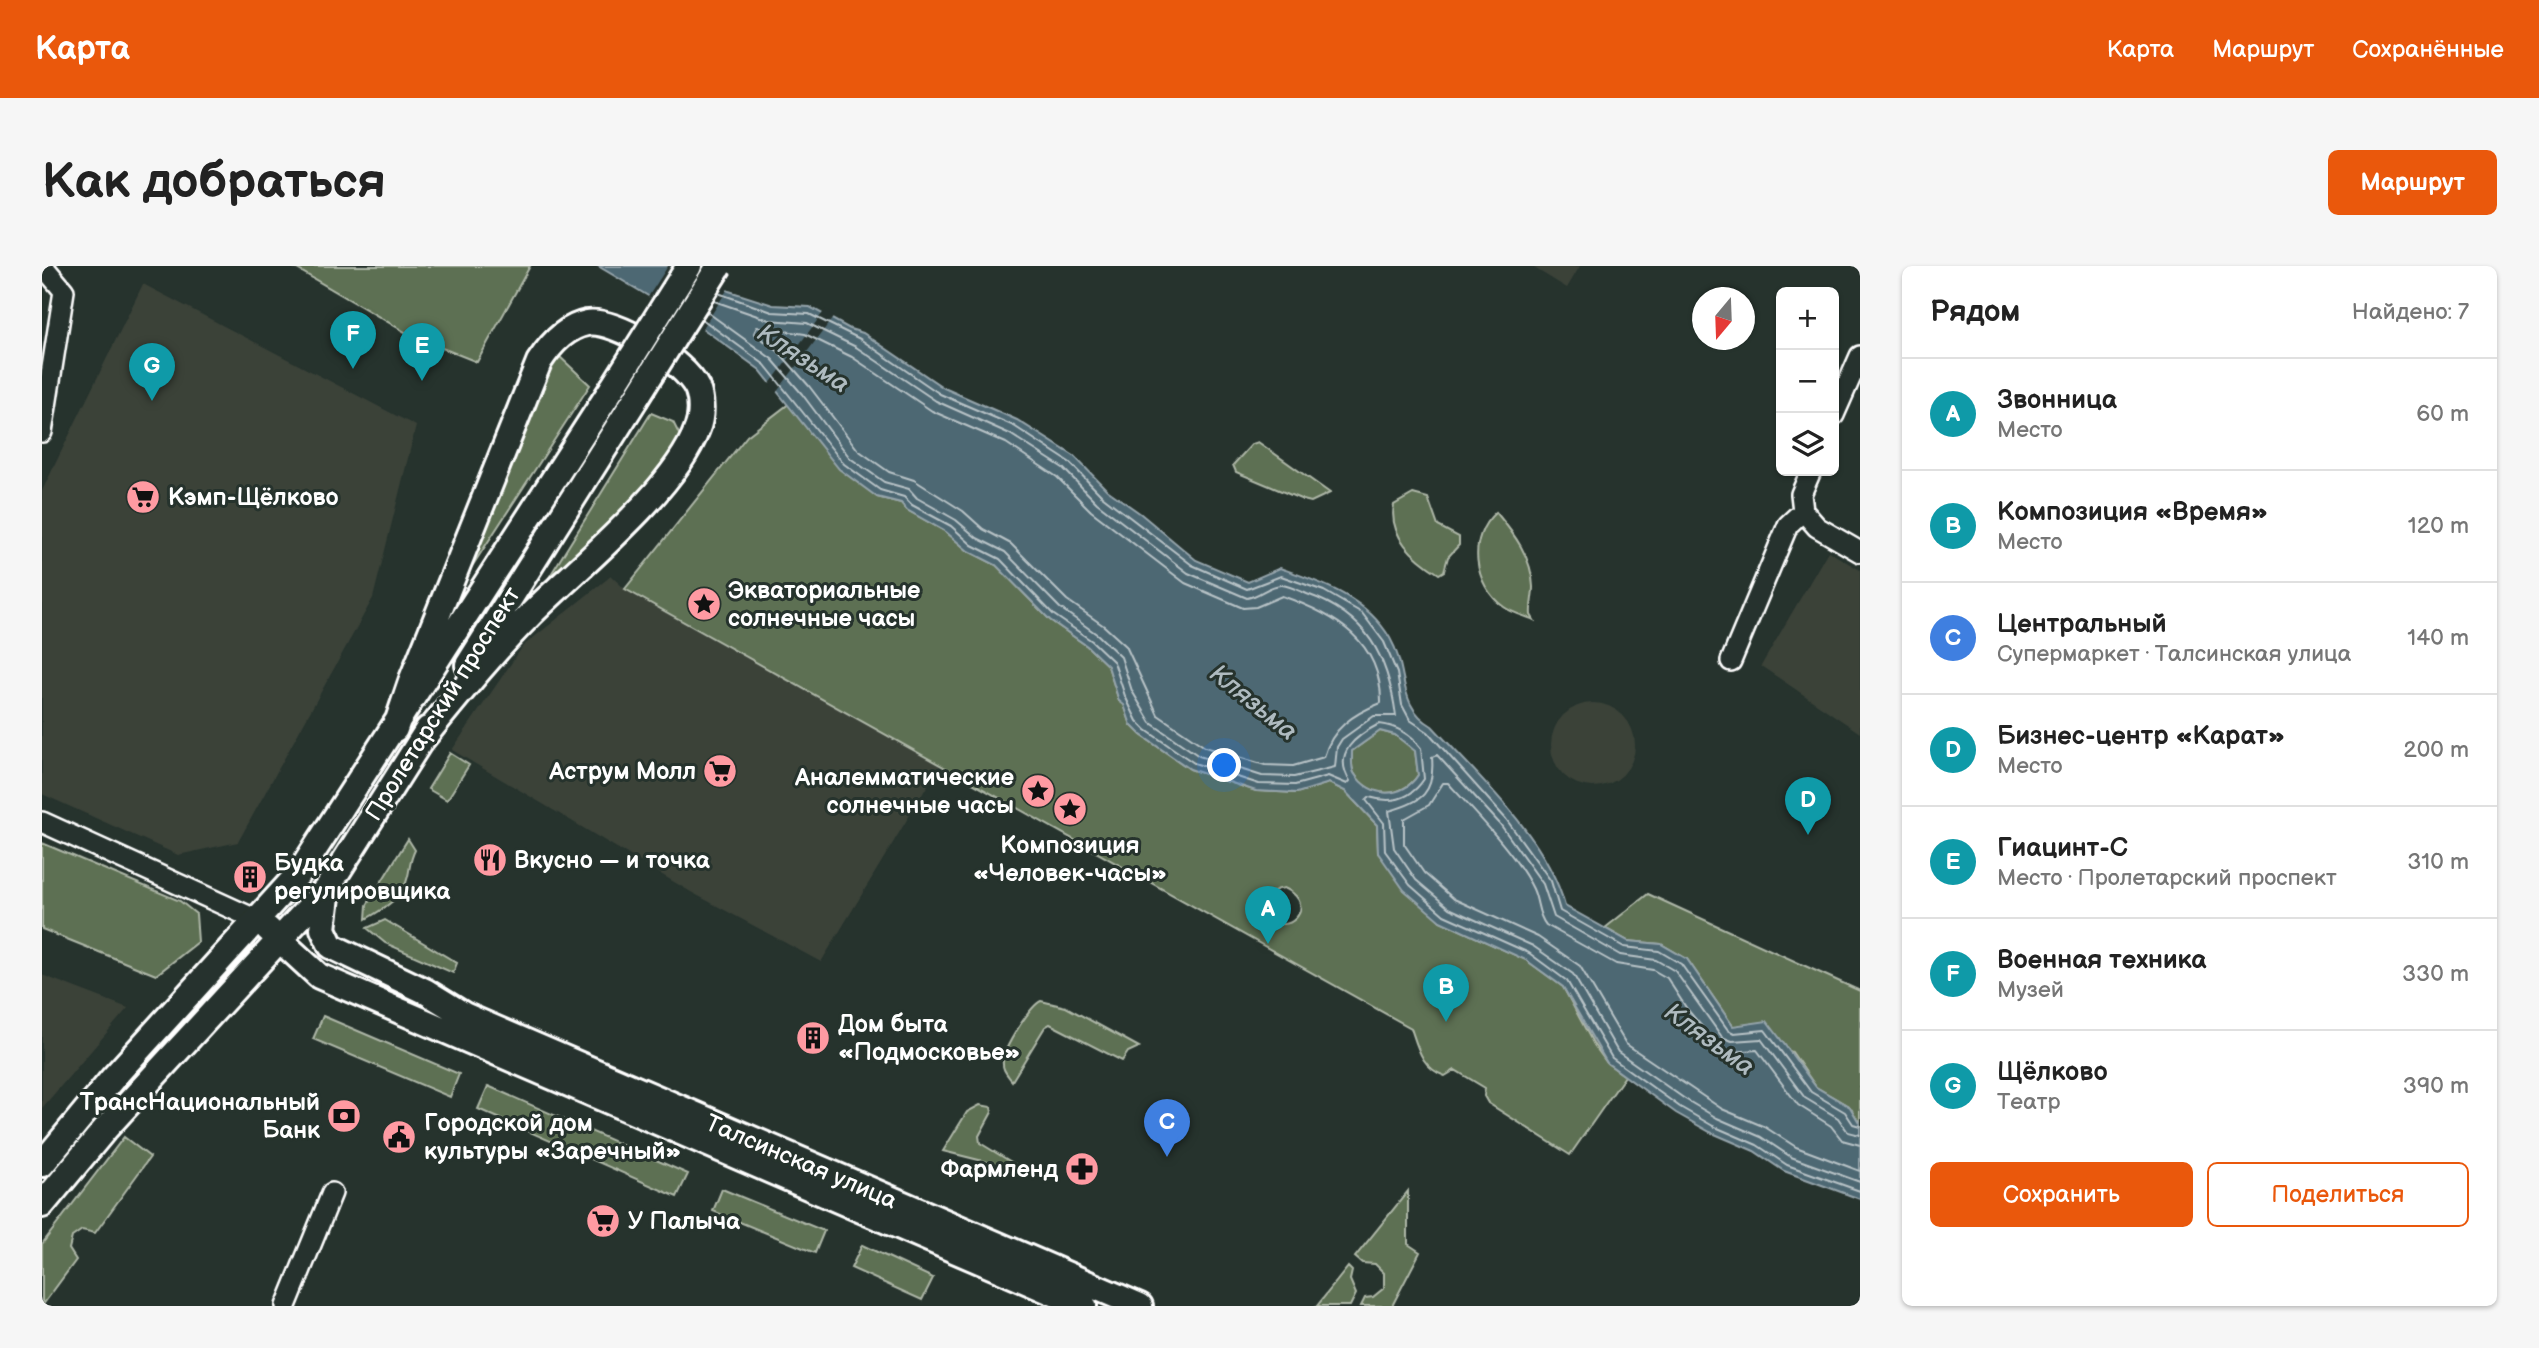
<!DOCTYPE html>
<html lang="ru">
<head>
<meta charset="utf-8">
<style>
  body { margin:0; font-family:"Balsamiq Sans",sans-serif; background:#f6f6f6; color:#222 }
  .controls { position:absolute; right:21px; top:21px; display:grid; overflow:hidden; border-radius:10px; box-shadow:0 2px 5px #0004 }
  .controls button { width:63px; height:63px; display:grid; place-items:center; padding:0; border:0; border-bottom:2px solid #e0e0e0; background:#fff; color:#222; font:35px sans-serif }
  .compass { position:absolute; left:1650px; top:21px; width:63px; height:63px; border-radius:50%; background:#fff; box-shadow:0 2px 5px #0004; rotate:199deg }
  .you { position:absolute; left:1183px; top:500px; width:24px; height:24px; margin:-18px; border:5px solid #fff; border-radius:50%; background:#1a73e8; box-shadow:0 0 0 10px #1a73e833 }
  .badge { display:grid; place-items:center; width:46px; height:46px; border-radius:50%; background:#ea580c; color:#fff; font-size:23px; font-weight:700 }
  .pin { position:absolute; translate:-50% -58px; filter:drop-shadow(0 2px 4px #0008) }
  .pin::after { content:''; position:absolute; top:37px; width:24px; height:21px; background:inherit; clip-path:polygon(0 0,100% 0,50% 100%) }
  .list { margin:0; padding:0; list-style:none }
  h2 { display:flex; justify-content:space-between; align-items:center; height:91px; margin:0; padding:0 28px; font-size:30px }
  h2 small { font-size:23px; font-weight:400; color:#767676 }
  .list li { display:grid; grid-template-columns:46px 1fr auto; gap:21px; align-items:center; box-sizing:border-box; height:112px; padding:0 28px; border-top:2px solid #e0e0e0 }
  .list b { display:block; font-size:26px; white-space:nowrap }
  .list p { margin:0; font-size:23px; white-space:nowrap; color:#767676 }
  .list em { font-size:23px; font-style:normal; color:#767676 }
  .actions { display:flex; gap:14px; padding:21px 28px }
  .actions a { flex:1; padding:16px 0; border:2px solid #ea580c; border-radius:10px; text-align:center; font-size:24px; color:#ea580c }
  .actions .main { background:#ea580c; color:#fff }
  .icon { flex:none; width:38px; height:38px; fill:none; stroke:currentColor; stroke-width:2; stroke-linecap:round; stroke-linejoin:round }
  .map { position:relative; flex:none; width:1818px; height:1040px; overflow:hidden; border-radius:10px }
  header { display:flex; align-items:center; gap:42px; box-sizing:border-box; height:98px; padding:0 35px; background:#ea580c; color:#fff }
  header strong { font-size:33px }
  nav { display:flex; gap:38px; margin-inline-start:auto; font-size:24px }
  .intro { display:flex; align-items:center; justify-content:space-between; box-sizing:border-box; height:168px; padding:0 42px }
  h1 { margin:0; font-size:49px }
  .button { padding:18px 32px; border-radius:10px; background:#ea580c; color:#fff; font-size:24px; font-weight:700 }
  main { display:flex; gap:42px; padding:0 42px }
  aside { flex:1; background:#fff; border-radius:10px; box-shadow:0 2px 5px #0004 }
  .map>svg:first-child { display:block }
  .built { fill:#3b4239 }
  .green { fill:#5d6f52; stroke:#aeb7a8; stroke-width:2; fill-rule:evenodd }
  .water { fill:#4e6873; stroke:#95a4ab; stroke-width:2; fill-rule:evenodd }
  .pier { fill:#26332d }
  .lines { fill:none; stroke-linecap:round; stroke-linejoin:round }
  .shore { stroke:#b8c3c7; stroke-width:2 }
  .minor-casing { stroke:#fff; stroke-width:24 }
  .major-casing { stroke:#fff; stroke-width:30 }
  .minor { stroke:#26332d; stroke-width:19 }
  .major { stroke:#26332d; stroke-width:24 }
  .major-bridge-casing { stroke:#fff; stroke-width:30; stroke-linecap:butt }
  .major-bridge { stroke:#26332d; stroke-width:24 }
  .labels { text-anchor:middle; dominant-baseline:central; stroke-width:6; stroke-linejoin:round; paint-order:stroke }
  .poi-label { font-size:24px; font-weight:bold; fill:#fff; stroke:#26332d; text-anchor:start }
  .street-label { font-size:24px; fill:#fff; stroke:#26332d }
  .water-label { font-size:26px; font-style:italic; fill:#afbbc0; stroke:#26332d }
</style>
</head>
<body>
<header>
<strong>Карта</strong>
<nav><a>Карта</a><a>Маршрут</a><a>Сохранённые</a></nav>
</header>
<div class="intro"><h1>Как добраться</h1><a class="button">Маршрут</a></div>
<main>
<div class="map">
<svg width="1818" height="1040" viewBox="0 0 1818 1040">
  <rect width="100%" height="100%" fill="#26332d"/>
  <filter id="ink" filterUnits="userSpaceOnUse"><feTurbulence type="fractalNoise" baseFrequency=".0143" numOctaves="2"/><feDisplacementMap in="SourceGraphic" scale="14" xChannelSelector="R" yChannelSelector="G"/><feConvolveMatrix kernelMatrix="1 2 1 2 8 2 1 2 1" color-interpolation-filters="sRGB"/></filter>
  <g filter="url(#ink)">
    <path class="built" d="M 1489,0 L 1538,0 L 1525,22 Z
      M 101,18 L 374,160 L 331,332 L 196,576 L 136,589 L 0,528 L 0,225 Z
      M 1786,285 L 1818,304 L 1818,467 L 1719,400 Z
      M 569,310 L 583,323 L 898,499 L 779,696 L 649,626 L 410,484 L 481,380 Z
      M1509 479a42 42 0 1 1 84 0a42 42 0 1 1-84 0Z
      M 0,709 L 86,742 L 0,842 Z"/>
    <path class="green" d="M 250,0 L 488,0 L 435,96 L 370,70 Z
      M 516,89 L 548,119 L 429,302 L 496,126 Z
      M 748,137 L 769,168 L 835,231 L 859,237 L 865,244 L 904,266 L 926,285 L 954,299 L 1008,354 L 1045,380 L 1066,400 L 1077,435 L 1082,438 L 1089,459 L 1099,469 L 1148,503 L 1214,525 L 1254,527 L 1287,517 L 1303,525 L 1335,559 L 1336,587 L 1398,655 L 1484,694 L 1521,721 L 1552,779 L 1565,797 L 1583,810 L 1528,889 L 1446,837 L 1442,830 L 1443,822 L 1413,804 L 1403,810 C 1380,802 1376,783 1369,762 L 583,323 L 705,170 ZM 1242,622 C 1254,627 1265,639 1254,652 C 1233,674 1202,628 1242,622 Z
      M 609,147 L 631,156 L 639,172 L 591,234 L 503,318 Z
      M 1216,176 L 1288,227 L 1269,236 L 1261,234 L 1194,206 L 1191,199 L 1210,178 Z
      M 1371,228 L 1386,232 L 1396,260 L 1417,271 L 1417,279 L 1406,291 L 1402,305 L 1397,308 C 1372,292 1346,270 1352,239 Z
      M 1454,246 C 1472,268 1490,291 1491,321 C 1491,330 1488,339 1489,349 L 1492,354 C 1483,350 1470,347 1462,341 C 1431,319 1425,271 1454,246 Z
      M 1338,465 L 1353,469 L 1373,484 L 1376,509 C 1360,533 1328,533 1312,507 C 1309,502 1310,492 1310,485 Z
      M 408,487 L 427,499 L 405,534 L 386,523 Z
      M 366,573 L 373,584 C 368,594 368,601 366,610 C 362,631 340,644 324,653 L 325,639 Z
      M 0,577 L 138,635 L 154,648 L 156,676 L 114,709 L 0,663 Z
      M 1606,628 L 1818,725 L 1818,858 L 1808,841 L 1774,821 L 1750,786 L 1691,760 L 1645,693 L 1619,678 L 1586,675 L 1563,662 Z
      M 343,654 L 415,697 L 411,707 L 343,677 L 325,662 Z
      M 999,735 L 1024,741 L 1097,781 L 1086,786 L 1080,795 L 1008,758 L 1003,761 L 970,815 C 965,808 960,804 961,795 C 961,783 988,740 999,735 Z
      M 281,750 L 417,808 L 408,831 L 271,773 Z
      M 446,820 L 646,908 L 635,931 L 436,843 Z
      M 938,839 L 949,841 L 950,846 L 937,870 L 938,877 L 974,899 L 973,903 L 901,885 L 925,846 Z
      M 82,871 L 108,891 L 53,967 L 40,964 L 30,971 L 27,983 L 34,994 L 0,1040 L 0,978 Z
      M 680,923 L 782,965 L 773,987 L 671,945 Z
      M 1366,925 L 1366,978 L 1378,986 L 1350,1040 L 1319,1040 L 1323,1032 L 1331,1031 L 1342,1022 L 1342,1007 L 1333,998 L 1320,997 L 1313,991 Z
      M 820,979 L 891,1012 L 880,1034 L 809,1002 Z
      M 1306,1001 L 1310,1005 L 1308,1014 L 1314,1028 L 1308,1040 L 1275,1040 Z"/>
    <path class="water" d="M 556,0 L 639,0 L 687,25 L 731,39 L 768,41 L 808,63 L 821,67 L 902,122 L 975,154 L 1032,190 L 1065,224 L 1099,248 L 1154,294 L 1206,316 L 1238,302 C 1280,317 1324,331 1348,372 C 1368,407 1354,439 1390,460 C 1437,511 1505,572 1523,640 L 1586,675 L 1619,678 L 1645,693 L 1691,760 L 1725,755 L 1774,821 L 1808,841 L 1818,858 L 1818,933 L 1742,905 L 1712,885 L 1668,866 L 1634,847 L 1565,797 L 1521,721 L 1484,694 L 1398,655 L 1362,624 L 1336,587 L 1335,559 L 1303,525 L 1287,517 L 1255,527 L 1214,525 L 1148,503 L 1099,469 L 1089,459 L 1082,439 L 1077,435 L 1066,400 L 1045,380 L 1008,354 L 954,299 L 926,285 L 904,266 L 865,244 L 859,237 L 835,231 L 797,203 L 718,104 L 660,62 ZM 1338,465 L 1353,469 L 1373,485 L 1376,509 C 1361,533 1328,533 1312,507 C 1309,502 1310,492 1310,485 Z"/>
    <path class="pier" d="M 626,0 L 647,0 L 687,21 L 659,65 L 606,31 Z
      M 783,44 L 793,49 L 734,127 L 727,119 Z"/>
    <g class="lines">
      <path class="shore" d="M 676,27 L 730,46 L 767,48 L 818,73 L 898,128 L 972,160 L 1027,196 L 1060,230 L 1150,299 L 1205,323 L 1239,310 L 1282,325 L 1320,347 L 1342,376 L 1355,407 L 1360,439 L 1368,454 L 1386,466 L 1464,553 L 1509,615 L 1518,645 L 1582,681 L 1617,685 L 1639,698 L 1686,764 L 1692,767 L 1723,764 L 1769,826 L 1803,846 L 1811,858 L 1818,860
        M 665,46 L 730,93 L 760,128 L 808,192 L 842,216 L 867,223 L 875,232 L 914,254 L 935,272 L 963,286 L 1018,342 L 1056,369 L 1079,391 L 1090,425 L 1109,457 L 1157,490 L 1220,510 L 1252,511 L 1293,501 L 1295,481 L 1300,473 L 1332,450 L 1354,450 C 1346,390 1325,349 1265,328 C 1258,325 1248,320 1240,319 C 1228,318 1217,331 1205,332 L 1146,307 L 1055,237 L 1021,202 L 968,168 L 894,135 L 814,81 L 765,57 L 727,54 L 672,35
        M 660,53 L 723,99 L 802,198 L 838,224 L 862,231 L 870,239 L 909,260 L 930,279 L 958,293 L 1012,349 L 1050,375 L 1072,396 L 1083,430 L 1095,455 L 1104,464 L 1152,497 L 1217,518 L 1253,519 L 1286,510 L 1305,518 L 1308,515 C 1290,487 1314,470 1337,458 C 1355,460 1368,468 1379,482 L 1382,513 C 1369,533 1350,538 1327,531 L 1324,534 L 1342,557 L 1343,585 L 1368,619 L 1402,649 L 1487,687 L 1525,715 L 1570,792 L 1638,841 L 1671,860 L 1715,879 L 1745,899 L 1818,925
        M 715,61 L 763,68 L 810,91 L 890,145 L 964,177 L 1015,211 L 1049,245 L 1143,317 L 1201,342 L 1214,341 L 1240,330 C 1292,348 1340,375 1339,437 C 1311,448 1290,462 1282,491 L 1251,500 L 1223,499 L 1163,481 L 1116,449 L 1084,380 L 1062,360 L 1025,334 L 969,278 L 941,263 L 921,245 L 872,214 L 847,206 L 816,184 L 767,120 L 737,86 L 712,67 Z
        M 1818,869 L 1806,866 L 1796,852 L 1763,832 L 1719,773 L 1690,775 L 1680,771 L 1633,705 L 1614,694 L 1578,689 L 1512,651 L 1501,618 L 1458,558 L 1395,489 L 1390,491 C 1393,527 1380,536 1347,545 L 1352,582 L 1374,614 L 1407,642 L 1491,680 L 1531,708 L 1576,786 L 1643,833 L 1675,852 L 1719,871 L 1749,891 L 1818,916
        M 1818,879 L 1800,874 L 1789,860 L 1756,839 L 1715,784 L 1689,786 L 1677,781 L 1645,743 L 1625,712 L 1611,704 L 1574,698 L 1504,659 C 1495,648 1497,636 1491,623 C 1476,591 1431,544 1406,517 L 1401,517 L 1387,539 L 1362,553 L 1362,578 L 1382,607 L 1412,633 L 1496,671 L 1538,700 L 1584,778 L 1680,843 L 1723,861 L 1754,881 L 1818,905"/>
      <g class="minor-casing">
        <path id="minor" d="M 1792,149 L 1818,90
          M 0,166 L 22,25 L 1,0
          M 1761,245 L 1775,261 L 1818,286
          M 1761,245 L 1759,228 L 1769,205
          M 1689,395 L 1746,259 L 1761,245
          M 0,556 L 215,654
          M 244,1040 L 290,927"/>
      </g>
      <g class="major-casing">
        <path id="major" d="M 426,399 L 593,134
          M 353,463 L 370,413 L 497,96 C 508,79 524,61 545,57 C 573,52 643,96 655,122 C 660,134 660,151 655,163 C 633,224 536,301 489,348 C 449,388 414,432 378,476
          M 286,622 L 281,663 L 289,680 L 383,725 L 422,749 L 1098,1040
          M 226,663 L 277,710 L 1042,1040
          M 0,898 L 71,812 L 258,606 L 571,121
          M 0,939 L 64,862 L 286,621 L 386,463"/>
      </g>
      <use href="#minor" class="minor"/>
      <use href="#major" class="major"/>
      <g class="major-bridge-casing">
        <path id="major-bridge" d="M 571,121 L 647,0
          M 593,134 L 677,0"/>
      </g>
      <use href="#major-bridge" class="major-bridge"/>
    </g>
  </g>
  <defs>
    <g id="supermarket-disc" transform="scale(1.75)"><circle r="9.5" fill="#ff9aa2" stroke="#26332d"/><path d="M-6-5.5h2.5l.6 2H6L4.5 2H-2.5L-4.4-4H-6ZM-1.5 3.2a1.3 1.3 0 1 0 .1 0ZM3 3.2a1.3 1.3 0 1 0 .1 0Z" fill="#111"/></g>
    <g id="sight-disc" transform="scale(1.75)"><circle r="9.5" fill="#ff9aa2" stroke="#26332d"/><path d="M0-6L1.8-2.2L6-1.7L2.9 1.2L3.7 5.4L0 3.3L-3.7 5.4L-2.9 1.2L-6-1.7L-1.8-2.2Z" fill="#111"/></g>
    <g id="restaurant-disc" transform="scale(1.75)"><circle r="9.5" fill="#ff9aa2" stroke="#26332d"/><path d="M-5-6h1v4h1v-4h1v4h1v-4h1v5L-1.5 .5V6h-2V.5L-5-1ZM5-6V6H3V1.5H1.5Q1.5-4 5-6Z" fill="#111"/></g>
    <g id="building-disc" transform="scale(1.75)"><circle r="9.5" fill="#ff9aa2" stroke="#26332d"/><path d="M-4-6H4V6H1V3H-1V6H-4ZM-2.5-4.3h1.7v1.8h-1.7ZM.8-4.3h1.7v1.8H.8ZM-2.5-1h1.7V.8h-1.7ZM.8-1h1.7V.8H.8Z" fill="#111"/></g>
    <g id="bank-disc" transform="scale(1.75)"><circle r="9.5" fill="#ff9aa2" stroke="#26332d"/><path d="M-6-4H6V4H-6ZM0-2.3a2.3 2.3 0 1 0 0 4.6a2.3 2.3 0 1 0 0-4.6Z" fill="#111"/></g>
    <g id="civic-disc" transform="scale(1.75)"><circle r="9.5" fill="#ff9aa2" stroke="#26332d"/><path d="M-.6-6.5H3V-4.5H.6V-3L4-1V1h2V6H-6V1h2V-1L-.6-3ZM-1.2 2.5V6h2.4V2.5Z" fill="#111"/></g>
    <g id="pharmacy-disc" transform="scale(1.75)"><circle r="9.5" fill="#ff9aa2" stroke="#26332d"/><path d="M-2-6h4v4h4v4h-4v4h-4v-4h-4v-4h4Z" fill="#111"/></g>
  </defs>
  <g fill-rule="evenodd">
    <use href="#supermarket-disc" x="101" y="231"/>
    <use href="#sight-disc" x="662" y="338"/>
    <use href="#supermarket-disc" x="678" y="505"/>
    <use href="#sight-disc" x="996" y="525"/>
    <use href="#sight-disc" x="1028" y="543"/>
    <use href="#restaurant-disc" x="448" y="594"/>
    <use href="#building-disc" x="208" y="611"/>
    <use href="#building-disc" x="771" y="772"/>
    <use href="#bank-disc" x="302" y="850"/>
    <use href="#civic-disc" x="357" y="871"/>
    <use href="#pharmacy-disc" x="1040" y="903"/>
    <use href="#supermarket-disc" x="561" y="955"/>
  </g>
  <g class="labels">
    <g class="poi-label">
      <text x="126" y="231">Кэмп-Щёлково</text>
      <text x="686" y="324">Экваториальные<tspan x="686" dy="28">солнечные часы</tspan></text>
      <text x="654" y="505" text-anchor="end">Аструм Молл</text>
      <text x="972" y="511" text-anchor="end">Аналемматические<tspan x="972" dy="28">солнечные часы</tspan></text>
      <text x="1028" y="579" text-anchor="middle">Композиция<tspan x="1028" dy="28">«Человек-часы»</tspan></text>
      <text x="472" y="594">Вкусно — и точка</text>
      <text x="232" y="597">Будка<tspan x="232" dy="28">регулировщика</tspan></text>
      <text x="796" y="758">Дом быта<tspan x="796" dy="28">«Подмосковье»</tspan></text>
      <text x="278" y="836" text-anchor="end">ТрансНациональный<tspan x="278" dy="28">Банк</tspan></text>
      <text x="382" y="857">Городской дом<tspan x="382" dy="28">культуры «Заречный»</tspan></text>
      <text x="1016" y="903" text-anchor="end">Фармленд</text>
      <text x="586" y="955">У Палыча</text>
    </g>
    <g class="street-label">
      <text transform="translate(401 438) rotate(-58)">Пролетарский проспект</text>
      <text transform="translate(759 896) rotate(23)">Талсинская улица</text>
    </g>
    <g class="water-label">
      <text transform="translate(761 93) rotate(33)">Клязьма</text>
      <text transform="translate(1211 437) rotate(39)">Клязьма</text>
      <text transform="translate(1667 774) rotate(36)">Клязьма</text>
    </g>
  </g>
</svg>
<div class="controls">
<button>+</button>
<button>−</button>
<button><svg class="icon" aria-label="layers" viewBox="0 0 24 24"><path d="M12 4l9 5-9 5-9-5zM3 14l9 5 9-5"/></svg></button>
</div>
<svg class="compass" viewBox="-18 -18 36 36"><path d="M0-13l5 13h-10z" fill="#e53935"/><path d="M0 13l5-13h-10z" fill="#767676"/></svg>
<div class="you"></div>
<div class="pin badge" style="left:1226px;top:678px;background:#0f9aa8">A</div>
<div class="pin badge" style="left:1404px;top:756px;background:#0f9aa8">B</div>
<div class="pin badge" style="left:1125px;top:891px;background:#3f7fe0">C</div>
<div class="pin badge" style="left:1766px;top:569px;background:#0f9aa8">D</div>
<div class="pin badge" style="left:380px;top:115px;background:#0f9aa8">E</div>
<div class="pin badge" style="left:311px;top:103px;background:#0f9aa8">F</div>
<div class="pin badge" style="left:110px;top:135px;background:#0f9aa8">G</div>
</div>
<aside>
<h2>Рядом<small>Найдено: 7</small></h2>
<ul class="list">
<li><span class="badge" style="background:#0f9aa8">A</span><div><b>Звонница</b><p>Место</p></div><em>60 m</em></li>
<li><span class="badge" style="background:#0f9aa8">B</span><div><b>Композиция «Время»</b><p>Место</p></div><em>120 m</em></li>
<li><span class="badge" style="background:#3f7fe0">C</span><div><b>Центральный</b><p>Супермаркет · Талсинская улица</p></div><em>140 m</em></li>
<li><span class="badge" style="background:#0f9aa8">D</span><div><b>Бизнес-центр «Карат»</b><p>Место</p></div><em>200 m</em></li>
<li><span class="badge" style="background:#0f9aa8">E</span><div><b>Гиацинт-С</b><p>Место · Пролетарский проспект</p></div><em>310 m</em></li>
<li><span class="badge" style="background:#0f9aa8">F</span><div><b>Военная техника</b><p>Музей</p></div><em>330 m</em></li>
<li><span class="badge" style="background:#0f9aa8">G</span><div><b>Щёлково</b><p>Театр</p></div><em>390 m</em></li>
</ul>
<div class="actions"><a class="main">Сохранить</a><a>Поделиться</a></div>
</aside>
</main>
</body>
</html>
